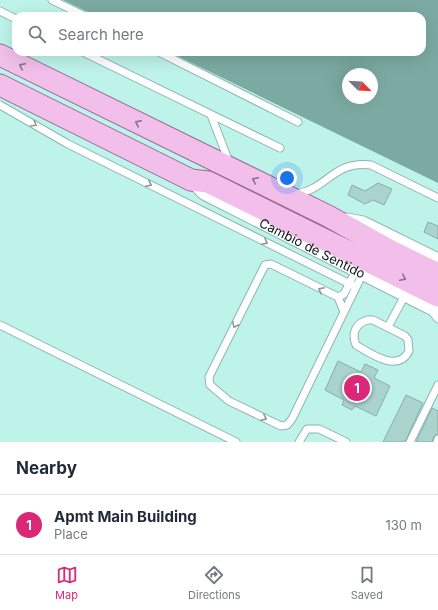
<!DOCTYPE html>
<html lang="en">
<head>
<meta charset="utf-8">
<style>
  body { margin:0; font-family:Inter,sans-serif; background:#f2f2f3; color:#1f2937 }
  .compass { position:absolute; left:342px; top:68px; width:36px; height:36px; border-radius:50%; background:#fff; box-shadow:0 4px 16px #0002; rotate:114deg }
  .you { position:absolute; left:287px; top:178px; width:14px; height:14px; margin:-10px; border:3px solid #fff; border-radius:50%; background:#1a73e8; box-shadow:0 0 0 6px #1a73e833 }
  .badge { display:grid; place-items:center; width:26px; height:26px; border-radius:50%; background:#db2777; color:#fff; font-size:13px; font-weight:700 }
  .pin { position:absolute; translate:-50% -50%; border:2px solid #fff; box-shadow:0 1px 4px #0006 }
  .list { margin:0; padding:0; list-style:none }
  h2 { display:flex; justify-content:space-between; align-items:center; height:52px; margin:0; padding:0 16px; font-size:17px }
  h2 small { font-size:13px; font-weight:400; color:#747a83 }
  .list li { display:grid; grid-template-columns:26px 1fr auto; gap:12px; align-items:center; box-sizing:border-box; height:60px; padding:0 16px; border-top:1px solid #e0e1e3 }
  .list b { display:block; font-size:15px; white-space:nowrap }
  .list p { margin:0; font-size:13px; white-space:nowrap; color:#747a83 }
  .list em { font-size:13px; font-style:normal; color:#747a83 }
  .icon { flex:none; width:22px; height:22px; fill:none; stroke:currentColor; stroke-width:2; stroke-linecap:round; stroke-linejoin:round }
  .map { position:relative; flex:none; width:438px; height:442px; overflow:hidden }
  .search { position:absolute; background:#fff; box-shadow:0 4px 16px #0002; left:12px; right:12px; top:12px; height:44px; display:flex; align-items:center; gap:10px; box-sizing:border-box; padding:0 14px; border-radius:12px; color:#747a83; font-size:15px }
  .sheet { height:112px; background:#fff }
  nav { display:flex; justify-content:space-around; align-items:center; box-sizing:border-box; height:56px; border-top:1px solid #e0e1e3; background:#fff; font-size:11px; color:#747a83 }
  nav a { display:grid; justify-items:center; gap:2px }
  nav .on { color:#db2777 }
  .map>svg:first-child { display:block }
  .built { fill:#bef3ea }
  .water { fill:#7baaa2; fill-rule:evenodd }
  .building { fill:#a9d3cc; stroke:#86afa8 }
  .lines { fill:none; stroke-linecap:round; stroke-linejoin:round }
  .service-casing { stroke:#8db6af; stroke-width:9 }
  .minor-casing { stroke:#8db6af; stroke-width:15 }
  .primary-casing { stroke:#996996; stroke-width:23 }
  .service { stroke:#fff; stroke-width:7 }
  .minor { stroke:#fff; stroke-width:13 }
  .primary { stroke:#f1bfea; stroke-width:21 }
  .oneway { stroke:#88738a }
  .oneway2 { stroke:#8f9796 }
  .labels { text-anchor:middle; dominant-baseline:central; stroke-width:3; stroke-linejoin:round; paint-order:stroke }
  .street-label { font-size:13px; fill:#071715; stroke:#fff }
</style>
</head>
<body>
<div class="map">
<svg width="438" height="442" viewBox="0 0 438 442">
  <rect width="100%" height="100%" fill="#d1fcf4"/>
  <path class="built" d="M 0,0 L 63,0 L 96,16 L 16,16 L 16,52 L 169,52 L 438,183 L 438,442 L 0,442 Z"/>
  <path class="water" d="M 63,0 L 438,0 L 438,183 L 169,52 L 422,52 L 422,16 L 96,16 ZM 348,74 L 372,74 L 372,98 L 348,98 Z"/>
  <path class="building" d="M 378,183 L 392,189 L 384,205 L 373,200 L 365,204 L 348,195 L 352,185 L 365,191 Z
    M 428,222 L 438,226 L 438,239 L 424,232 Z
    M 338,361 L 361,372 L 365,364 L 378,370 L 374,378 L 390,386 L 376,416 L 355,406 L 352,410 L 342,405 L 344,400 L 325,390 Z
    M 406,395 L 423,403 L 405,442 L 383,442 Z
    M 432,408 L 438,411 L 438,434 L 434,436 L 432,442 L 416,442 Z"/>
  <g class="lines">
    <g class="service-casing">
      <path id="service" d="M 52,0 L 85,16
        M 0,11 L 16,19
        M 83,52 L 280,148
        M 159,52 L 298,122
        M 0,105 L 68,144 L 352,285
        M 211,115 L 229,162
        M 297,194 C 327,189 334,160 371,165 L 438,198
        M 356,270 L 344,294 L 338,297 L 271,264 L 265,265 L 209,377 L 210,385 L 229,401 L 281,426 L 287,425 L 292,419 L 363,273
        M 338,297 L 344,312
        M 429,308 L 438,319
        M 368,320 L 373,320 L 405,336 L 408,340 L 409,351 C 398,373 371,354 356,345 C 351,333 356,323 368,320 Z
        M 0,325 L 236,442
        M 388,327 L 405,295
        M 299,442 L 307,429 L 319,429 L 346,442
        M 410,442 L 438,385
        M 437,442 L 438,439"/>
    </g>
    <g class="minor-casing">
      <g id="minor">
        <path id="s1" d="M 191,180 L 204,193 L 429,307 L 438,310"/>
        <path d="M 347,220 L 363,223 L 438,260"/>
      </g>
    </g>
    <g class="primary-casing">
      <path id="primary" d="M 0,55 L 328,216 L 389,250 L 438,274
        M 0,85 L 191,180 L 208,182 L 438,296"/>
    </g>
    <use href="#service" class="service"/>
    <use href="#minor" class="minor"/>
    <use href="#primary" class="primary"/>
  </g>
  <defs><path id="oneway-chevron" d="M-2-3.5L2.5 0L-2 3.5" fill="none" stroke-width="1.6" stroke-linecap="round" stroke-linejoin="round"/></defs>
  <g class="oneway">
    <use href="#oneway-chevron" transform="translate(22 66) rotate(-154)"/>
    <use href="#oneway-chevron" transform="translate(138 123) rotate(-154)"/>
    <use href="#oneway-chevron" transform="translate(255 180) rotate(-154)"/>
    <use href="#oneway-chevron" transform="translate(403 278) rotate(26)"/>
  </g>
  <g class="oneway2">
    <use href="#oneway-chevron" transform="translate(34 124) rotate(30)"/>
    <use href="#oneway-chevron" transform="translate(149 184) rotate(26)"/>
    <use href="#oneway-chevron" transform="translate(265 242) rotate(27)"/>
    <use href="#oneway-chevron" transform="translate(321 290) rotate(-153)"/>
    <use href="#oneway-chevron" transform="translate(235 325) rotate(116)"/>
    <use href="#oneway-chevron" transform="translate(264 418) rotate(26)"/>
  </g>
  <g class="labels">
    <g class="street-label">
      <text stroke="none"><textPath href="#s1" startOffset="140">Cambio de Sentido</textPath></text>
    </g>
  </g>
</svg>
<svg class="compass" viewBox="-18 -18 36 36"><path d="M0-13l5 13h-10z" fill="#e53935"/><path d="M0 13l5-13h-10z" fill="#747a83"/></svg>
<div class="you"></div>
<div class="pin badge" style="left:357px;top:388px">1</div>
<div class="search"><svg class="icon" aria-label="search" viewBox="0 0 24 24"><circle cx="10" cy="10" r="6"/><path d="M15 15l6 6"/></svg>Search here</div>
</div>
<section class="sheet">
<h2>Nearby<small></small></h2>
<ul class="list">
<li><span class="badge">1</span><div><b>Apmt Main Building</b><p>Place</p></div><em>130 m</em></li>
</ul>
</section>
<nav>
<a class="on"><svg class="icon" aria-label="map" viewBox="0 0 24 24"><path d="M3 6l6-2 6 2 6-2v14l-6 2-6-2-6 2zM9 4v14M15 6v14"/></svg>Map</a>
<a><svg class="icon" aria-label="directions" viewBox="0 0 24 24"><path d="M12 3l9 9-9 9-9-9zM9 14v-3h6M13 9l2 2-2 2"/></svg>Directions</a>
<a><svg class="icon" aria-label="saved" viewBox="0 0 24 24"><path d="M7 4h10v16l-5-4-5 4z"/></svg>Saved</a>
</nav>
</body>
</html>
